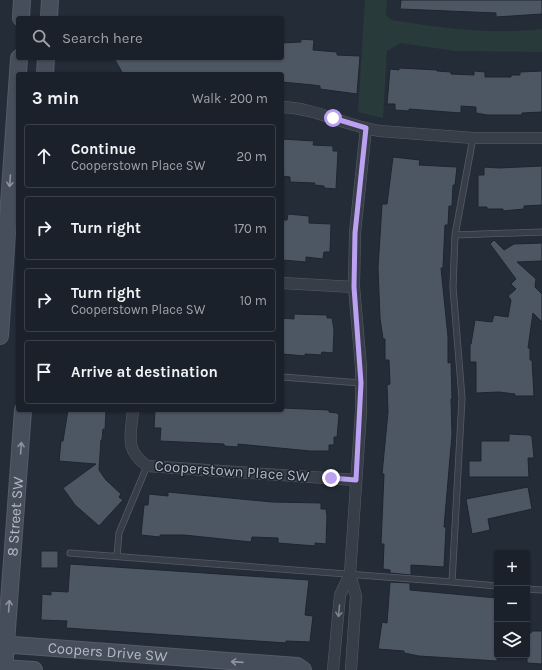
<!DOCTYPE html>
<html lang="en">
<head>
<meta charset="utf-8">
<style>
  body { margin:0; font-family:Karla,sans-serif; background:#282e36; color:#f1f3f6 }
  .controls { position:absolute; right:12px; bottom:12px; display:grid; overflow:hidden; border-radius:4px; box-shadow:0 1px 3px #0004 }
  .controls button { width:36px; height:36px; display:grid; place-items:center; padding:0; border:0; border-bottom:1px solid #393e47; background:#1b212a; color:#f1f3f6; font:20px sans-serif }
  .stop { position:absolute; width:12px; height:12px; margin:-9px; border:3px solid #bca0f2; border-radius:50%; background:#fff }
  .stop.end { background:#bca0f2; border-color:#fff; box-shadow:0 1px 4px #0008 }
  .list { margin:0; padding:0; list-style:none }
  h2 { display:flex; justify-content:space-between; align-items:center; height:52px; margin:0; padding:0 16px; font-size:17px }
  h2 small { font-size:13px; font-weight:400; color:#a0a3a8 }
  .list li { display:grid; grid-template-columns:26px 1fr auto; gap:12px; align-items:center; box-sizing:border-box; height:64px; margin:0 8px 8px; padding:0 8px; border:1px solid #393e47; border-radius:4px }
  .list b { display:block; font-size:15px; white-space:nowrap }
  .list p { margin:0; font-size:13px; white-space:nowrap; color:#a0a3a8 }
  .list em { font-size:13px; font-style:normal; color:#a0a3a8 }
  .icon { flex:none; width:22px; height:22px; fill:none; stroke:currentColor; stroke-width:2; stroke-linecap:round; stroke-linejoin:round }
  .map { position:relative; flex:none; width:542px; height:670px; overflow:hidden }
  .search { position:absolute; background:#1b212a; box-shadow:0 1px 3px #0004; left:16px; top:16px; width:268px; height:44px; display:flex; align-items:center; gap:10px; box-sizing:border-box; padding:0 14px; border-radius:4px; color:#a0a3a8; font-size:15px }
  .panel { position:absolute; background:#1b212a; box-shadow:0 1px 3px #0004; left:16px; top:72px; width:268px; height:340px; border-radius:4px }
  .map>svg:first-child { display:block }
  .green { fill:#293a3b }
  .building { fill:#4d5663; stroke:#1f252f }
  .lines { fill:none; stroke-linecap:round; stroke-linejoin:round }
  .lane-casing { stroke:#565c66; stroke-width:7 }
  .street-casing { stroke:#565c66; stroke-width:12 }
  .secondary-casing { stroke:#565c66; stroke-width:18 }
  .lane { stroke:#383e48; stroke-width:5.5 }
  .street { stroke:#383e48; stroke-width:11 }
  .secondary { stroke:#464d5b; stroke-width:16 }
  .oneway { stroke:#8d939f }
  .oneway2 { stroke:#7c828c }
  .route { stroke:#bca0f2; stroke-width:5 }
  .labels { text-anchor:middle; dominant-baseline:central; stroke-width:3; stroke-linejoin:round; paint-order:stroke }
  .street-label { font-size:15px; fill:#b3b9c4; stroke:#1d232d }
</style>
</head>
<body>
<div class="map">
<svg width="542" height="670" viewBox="0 0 542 670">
  <rect width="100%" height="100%" fill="#242c38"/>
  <path class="green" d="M 365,0 L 387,0 L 386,15 L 392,20 C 441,28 492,35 542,29 L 542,52 L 455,51 L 401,43 L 387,51 L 383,118 L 358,112 Z"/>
  <path class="building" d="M 401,0 L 542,0 L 542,14 L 496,17 L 496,13 L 400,9 Z
    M 301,39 L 314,40 L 313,50 L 337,52 L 337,55 L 360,56 L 357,94 L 320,89 L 320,86 L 313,85 L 282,82 L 282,74 L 123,74 L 114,58 L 282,58 L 282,43 L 301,42 Z
    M 399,68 L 437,70 L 437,71 L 451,72 L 451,74 L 474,75 L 474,71 L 485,72 L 485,77 L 511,77 L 511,75 L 520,75 L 520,72 L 542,71 L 542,112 L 522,113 L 522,115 L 487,115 L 476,113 L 476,107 L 461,106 L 461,113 L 409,109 L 409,111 L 395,110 L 395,104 L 387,104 L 390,69 L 399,70 Z
    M 282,139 L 314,141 L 313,145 L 333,146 L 333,151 L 338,151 L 336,189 L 324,188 L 324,186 L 314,185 L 315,183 L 290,182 L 290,177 L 282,176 Z
    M 393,157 L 420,160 L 419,165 L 457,167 L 455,185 L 453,185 L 452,206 L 449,206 L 448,225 L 445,225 L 443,268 L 441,268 L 448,337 L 448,363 L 451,362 L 452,399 L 451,399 L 452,435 L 444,527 L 446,527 L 444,567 L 411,565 L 411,575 L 390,573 L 390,570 L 383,569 L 384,544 L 381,544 L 384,474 L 382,474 L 388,412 L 387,385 L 390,384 L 389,360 L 385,360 L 385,339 L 383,339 L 380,318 L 378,268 L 382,204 L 387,204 Z
    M 542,166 L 542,205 L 524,206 L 524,209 L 503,211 L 503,209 L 487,209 L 487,207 L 478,207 L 478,175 L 484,175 L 484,167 L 499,168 Z
    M 288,214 L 309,216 L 309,223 L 331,224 L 330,252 L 324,252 L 323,259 L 306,257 L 306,262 L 282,260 L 282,220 L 287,220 Z
    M 494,240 L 504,250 L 514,244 L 542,243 L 542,261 L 517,262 L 536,279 L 535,287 L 542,294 L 542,322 L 533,313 L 528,348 L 530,348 L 530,360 L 532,360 L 534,396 L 515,396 L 515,394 L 499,392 L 476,393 L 476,362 L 470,362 L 470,344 L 471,344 L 475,320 L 492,322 L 494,315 L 508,317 L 511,300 L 508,296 L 516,289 L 511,284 L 516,279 L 490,244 Z
    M 294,314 L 327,315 L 327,318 L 332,318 L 334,330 L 333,353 L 322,352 L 321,355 L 305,354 L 305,356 L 282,354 L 282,318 L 294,319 Z
    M 282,408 L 329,410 L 329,412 L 337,413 L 339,415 L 337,437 L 334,437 L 334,445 L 329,445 L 329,451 L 310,451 L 238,444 L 238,447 L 224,446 L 224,444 L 160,441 L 161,428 L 154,428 L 155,410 L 282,410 Z
    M 68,410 L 106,410 L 105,430 L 103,429 L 102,440 L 101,440 L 99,470 L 106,480 L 121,494 L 119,497 L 123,500 L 99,526 L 75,505 L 63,488 L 96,464 L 59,461 L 61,441 L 63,441 Z
    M 509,434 L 530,435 L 532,437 L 534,458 L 528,458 L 529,477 L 469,477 L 469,461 L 481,461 L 481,441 L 509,441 Z
    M 528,487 L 532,509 L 488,519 L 490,530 L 472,534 L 466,499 Z
    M 168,492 L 272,502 L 321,503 L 321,509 L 326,509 L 327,516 L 326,544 L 315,543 L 315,546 L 278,543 L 278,538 L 252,537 L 251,542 L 184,535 L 160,535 L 160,537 L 141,535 L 144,505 L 148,505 L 149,494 L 168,496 Z
    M 41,551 L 58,551 L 58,568 L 41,568 Z
    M 70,564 L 309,580 L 305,615 L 313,616 L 310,642 L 286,641 L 286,643 L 66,628 L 67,621 L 41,620 L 42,594 L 51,595 L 51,591 L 68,592 Z
    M 390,582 L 410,583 L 410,590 L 497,598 L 497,661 L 419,656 L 404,653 L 404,651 L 378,649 L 382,622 L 387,623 Z
    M 532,631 L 542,631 L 542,664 L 527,663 L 527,633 L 531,633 Z"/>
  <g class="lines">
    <g class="lane-casing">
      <path id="lane" d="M 473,138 L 455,235 L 542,232
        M 455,235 L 453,287 L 462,398 L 452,582 L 497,586
        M 282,377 L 361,383
        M 70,553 L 452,582
        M 117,556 L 119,533 L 147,466
        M 527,589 L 542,590"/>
    </g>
    <g class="street-casing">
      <path id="street" d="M 282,107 C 316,108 346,126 380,131 L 473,138 L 542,138
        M 282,283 L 354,287
        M 133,410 C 131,436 124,449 147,466 L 356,480
        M 333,670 L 340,595 L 350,574
        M 351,670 L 356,596 L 350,574 L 361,411 L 361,367 L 354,287 L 355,233 L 366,128"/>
    </g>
    <g class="secondary-casing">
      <g id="secondary">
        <path d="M 21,18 L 22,0"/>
        <path d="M 49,18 L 50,0"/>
        <path d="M 45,74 L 46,58"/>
        <path d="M 0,336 L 19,58"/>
        <path id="s1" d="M 0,644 L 297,666 L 303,670"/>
        <path d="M 0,668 L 34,670"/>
        <path id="s2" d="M 4,670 L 23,410"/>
      </g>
    </g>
    <use href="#lane" class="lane"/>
    <use href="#street" class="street"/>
    <use href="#secondary" class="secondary"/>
  </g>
  <defs><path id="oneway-shaft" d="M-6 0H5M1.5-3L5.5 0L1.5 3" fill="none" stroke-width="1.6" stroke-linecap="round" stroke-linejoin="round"/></defs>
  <g class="oneway">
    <use href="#oneway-shaft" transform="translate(10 181) rotate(94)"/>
    <use href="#oneway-shaft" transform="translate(21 448) rotate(-86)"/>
    <use href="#oneway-shaft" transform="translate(9 606) rotate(-86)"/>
    <use href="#oneway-shaft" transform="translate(237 662) rotate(-176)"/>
  </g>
  <use class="oneway2" href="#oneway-shaft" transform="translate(339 611) rotate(95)"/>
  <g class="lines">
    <path class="route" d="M 331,478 L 356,480 L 361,383 L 354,287 L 355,233 L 366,128 L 333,118"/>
  </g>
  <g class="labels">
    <g class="street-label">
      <text transform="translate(232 471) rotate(4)">Cooperstown Place SW</text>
      <text stroke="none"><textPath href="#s2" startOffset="154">8 Street SW</textPath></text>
      <text stroke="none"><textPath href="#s1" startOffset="108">Coopers Drive SW</textPath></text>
    </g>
  </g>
</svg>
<div class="controls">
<button>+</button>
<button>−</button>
<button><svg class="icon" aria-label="layers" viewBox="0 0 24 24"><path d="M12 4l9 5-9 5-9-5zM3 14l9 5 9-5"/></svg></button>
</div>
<div class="stop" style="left:333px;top:118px"></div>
<div class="stop end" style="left:331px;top:478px"></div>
<div class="search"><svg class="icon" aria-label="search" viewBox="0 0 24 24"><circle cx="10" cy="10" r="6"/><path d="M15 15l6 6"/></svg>Search here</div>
<section class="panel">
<h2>3 min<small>Walk · 200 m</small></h2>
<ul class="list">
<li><svg class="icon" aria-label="ahead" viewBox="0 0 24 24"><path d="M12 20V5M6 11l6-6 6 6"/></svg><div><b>Continue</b><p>Cooperstown Place SW</p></div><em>20 m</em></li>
<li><svg class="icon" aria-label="right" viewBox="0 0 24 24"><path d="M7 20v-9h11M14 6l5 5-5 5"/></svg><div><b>Turn right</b></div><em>170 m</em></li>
<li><svg class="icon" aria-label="right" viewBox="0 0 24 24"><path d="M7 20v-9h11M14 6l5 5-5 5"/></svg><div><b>Turn right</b><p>Cooperstown Place SW</p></div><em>10 m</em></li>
<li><svg class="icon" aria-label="arrive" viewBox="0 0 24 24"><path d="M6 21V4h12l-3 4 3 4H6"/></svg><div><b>Arrive at destination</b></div></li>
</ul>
</section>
</div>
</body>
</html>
